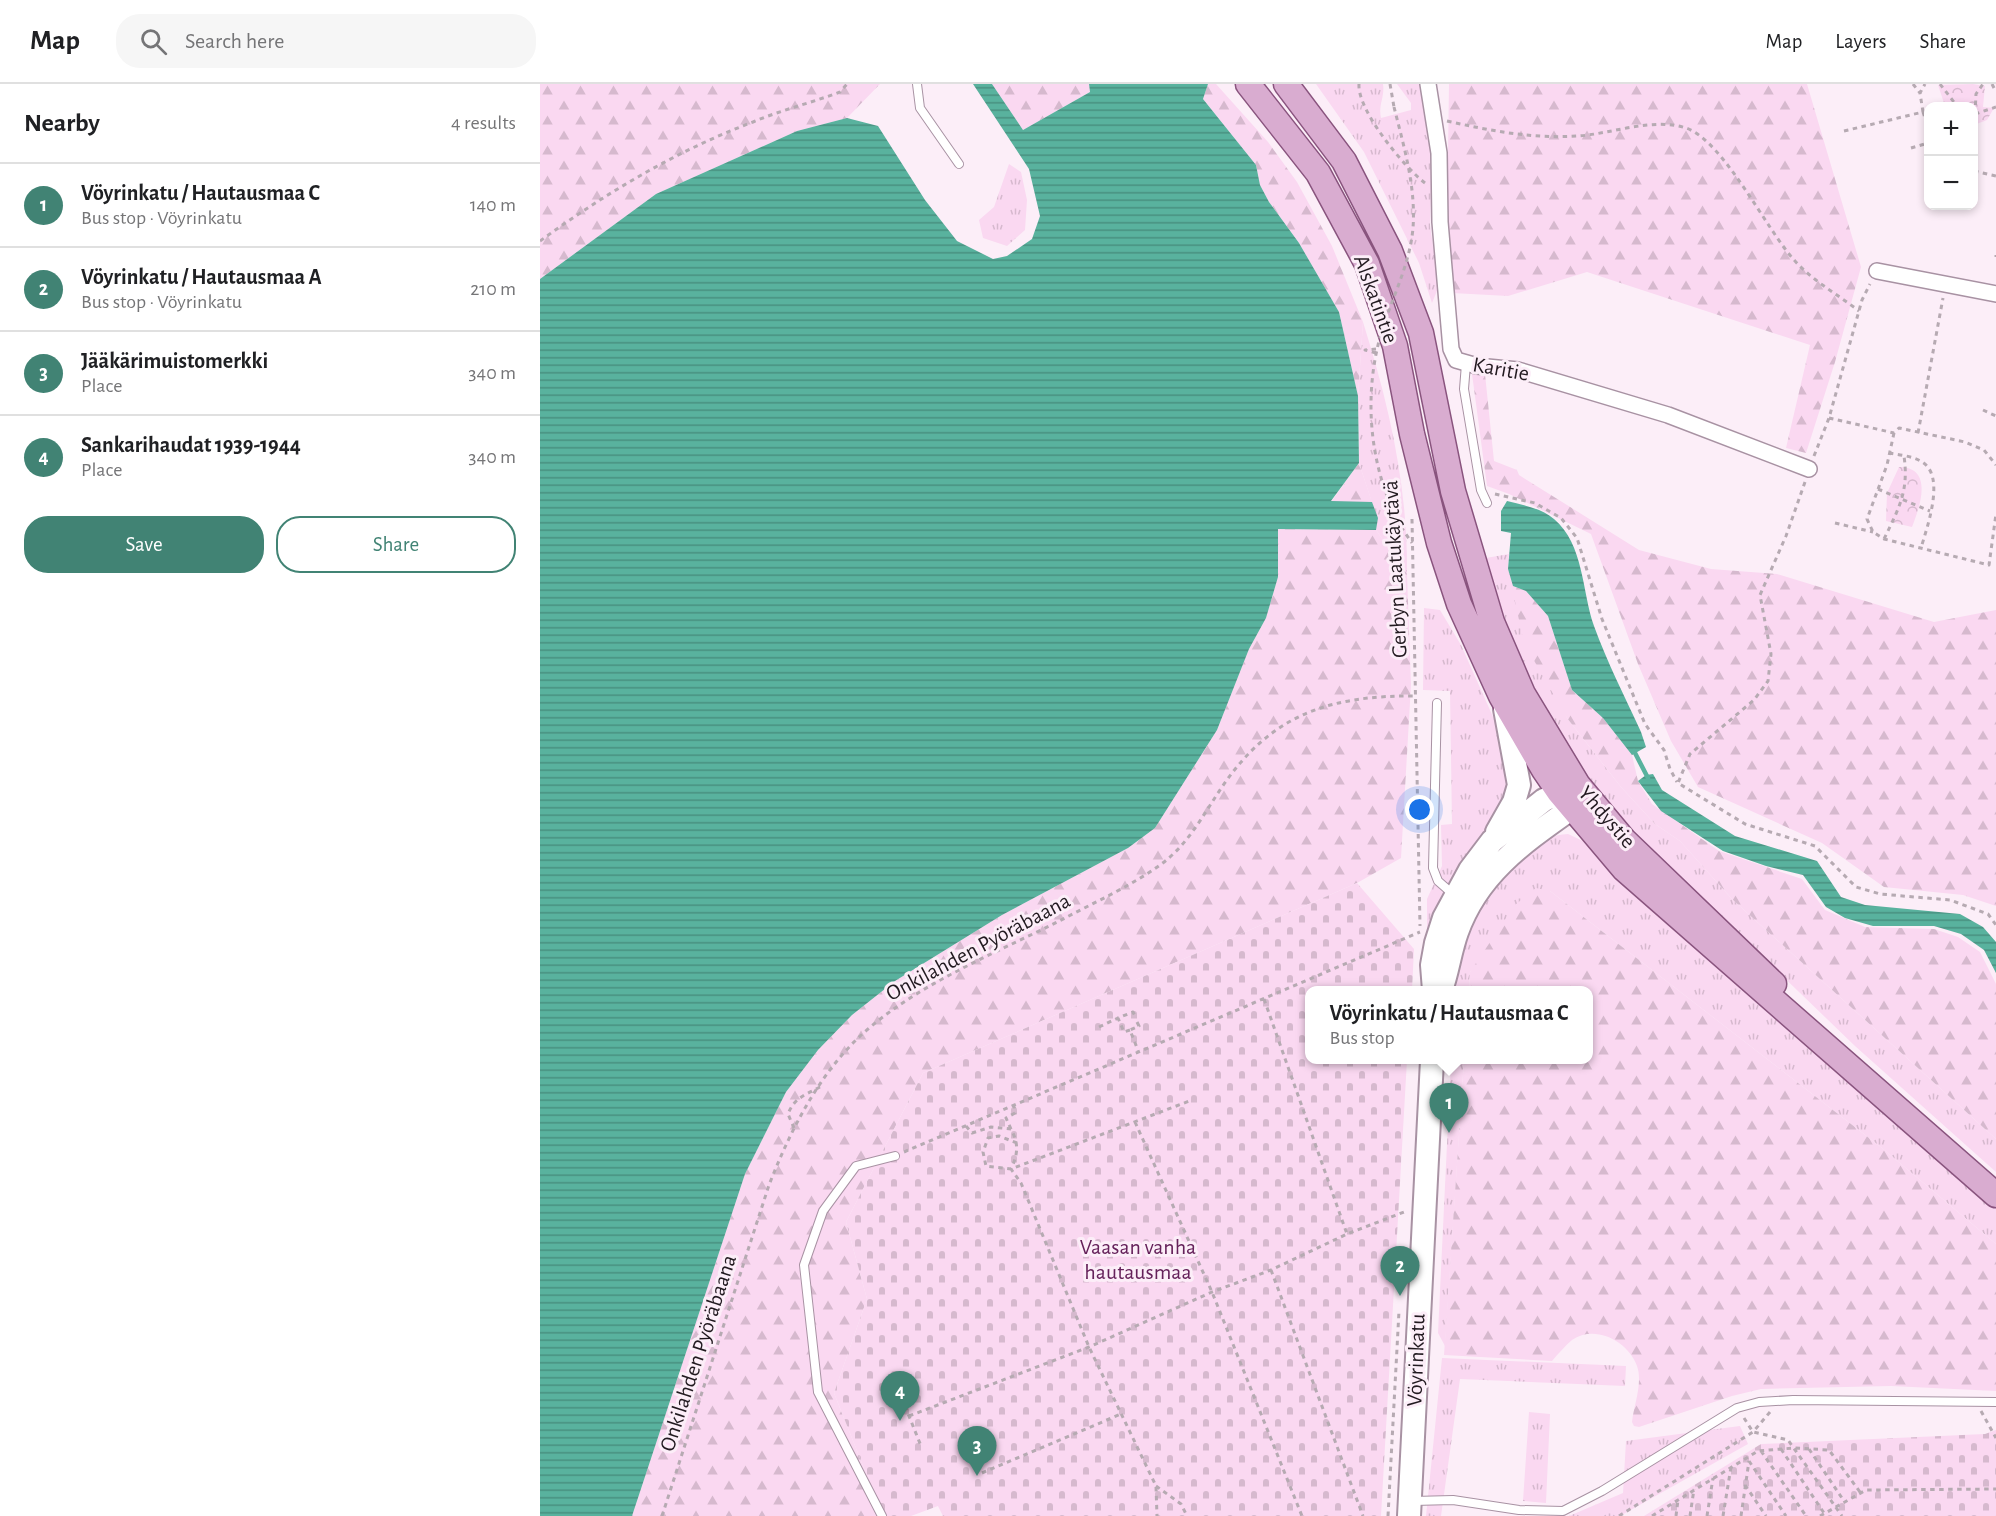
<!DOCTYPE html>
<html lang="en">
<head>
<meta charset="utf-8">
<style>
  body { margin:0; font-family:"Alegreya Sans",sans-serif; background:#f6f6f6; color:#202124 }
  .controls { position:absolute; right:18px; top:18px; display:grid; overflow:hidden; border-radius:12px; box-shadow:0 3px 9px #0003 }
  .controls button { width:54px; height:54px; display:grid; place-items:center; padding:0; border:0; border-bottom:2px solid #e0e0e0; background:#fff; color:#202124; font:30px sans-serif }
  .you { position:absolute; left:880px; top:726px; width:21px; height:21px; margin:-15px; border:4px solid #fff; border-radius:50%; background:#1a73e8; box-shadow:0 0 0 9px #1a73e833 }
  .badge { display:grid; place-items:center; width:39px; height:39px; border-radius:50%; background:#418374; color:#fff; font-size:20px; font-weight:700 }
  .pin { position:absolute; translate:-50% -50px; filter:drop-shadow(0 2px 3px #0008) }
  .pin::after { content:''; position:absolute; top:32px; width:21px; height:18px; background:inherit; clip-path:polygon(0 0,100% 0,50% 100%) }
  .popup { position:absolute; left:765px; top:902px; width:288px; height:78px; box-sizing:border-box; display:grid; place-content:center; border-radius:12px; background:#fff; filter:drop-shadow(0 2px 4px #0005); font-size:20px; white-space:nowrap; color:#757577 }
  .popup b { font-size:22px; color:#202124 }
  .popup::after { content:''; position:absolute; left:50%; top:100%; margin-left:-12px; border:12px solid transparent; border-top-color:#fff }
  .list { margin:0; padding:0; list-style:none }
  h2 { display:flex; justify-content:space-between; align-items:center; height:78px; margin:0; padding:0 24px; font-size:26px }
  h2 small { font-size:20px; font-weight:400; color:#757577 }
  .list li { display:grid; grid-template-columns:39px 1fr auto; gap:18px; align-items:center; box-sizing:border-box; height:84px; padding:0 24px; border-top:2px solid #e0e0e0 }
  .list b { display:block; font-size:22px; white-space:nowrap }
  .list p { margin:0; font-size:20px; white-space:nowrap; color:#757577 }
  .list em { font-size:20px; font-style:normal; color:#757577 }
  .actions { display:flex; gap:12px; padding:18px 24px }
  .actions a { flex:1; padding:14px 0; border:2px solid #418374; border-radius:24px; text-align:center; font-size:21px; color:#418374 }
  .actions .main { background:#418374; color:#fff }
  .icon { flex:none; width:33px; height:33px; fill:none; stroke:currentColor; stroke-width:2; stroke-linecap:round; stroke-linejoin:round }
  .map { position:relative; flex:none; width:1456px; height:1432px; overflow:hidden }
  header { display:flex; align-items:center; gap:36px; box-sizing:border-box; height:84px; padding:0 30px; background:#fff; border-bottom:2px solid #e0e0e0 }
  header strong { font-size:28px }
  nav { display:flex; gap:33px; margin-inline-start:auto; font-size:21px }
  .search { width:420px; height:54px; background:#f6f6f6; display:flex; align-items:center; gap:15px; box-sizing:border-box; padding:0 21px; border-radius:24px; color:#757577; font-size:22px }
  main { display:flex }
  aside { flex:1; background:#fff }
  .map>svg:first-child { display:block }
  .grass { fill:url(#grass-tufts) }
  .forest { fill:url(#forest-firs) }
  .cemetery { fill:url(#cemetery-stones) }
  .park { fill:url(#park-crowns) }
  .water { fill:url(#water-rules) }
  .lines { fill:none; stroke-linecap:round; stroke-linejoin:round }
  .stream { stroke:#59b29e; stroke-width:4.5 }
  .service-casing { stroke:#a892a3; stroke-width:10 }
  .minor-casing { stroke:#a892a3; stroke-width:18 }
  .secondary-casing { stroke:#a892a3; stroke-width:26 }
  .primary-casing { stroke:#89547e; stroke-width:27 }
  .path { stroke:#b6aab2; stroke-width:3; stroke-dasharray:4.5 4.5; stroke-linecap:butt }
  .service { stroke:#fff; stroke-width:8 }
  .minor { stroke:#fff; stroke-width:15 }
  .secondary { stroke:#fff; stroke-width:22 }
  .primary { stroke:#d9acd0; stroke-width:24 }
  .path-bridge { stroke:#b6aab2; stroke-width:3; stroke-dasharray:4.5 4.5; stroke-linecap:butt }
  .labels { text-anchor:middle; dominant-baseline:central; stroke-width:6; stroke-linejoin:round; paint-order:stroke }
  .street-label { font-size:22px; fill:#221a20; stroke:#fceef8 }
  .park-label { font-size:22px; fill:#65215a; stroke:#fceef8 }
</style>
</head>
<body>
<header>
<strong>Map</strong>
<div class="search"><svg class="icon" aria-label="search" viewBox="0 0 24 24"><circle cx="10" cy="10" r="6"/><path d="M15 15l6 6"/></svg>Search here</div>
<nav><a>Map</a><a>Layers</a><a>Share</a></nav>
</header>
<main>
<aside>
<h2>Nearby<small>4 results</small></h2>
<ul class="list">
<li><span class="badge">1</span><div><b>Vöyrinkatu / Hautausmaa C</b><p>Bus stop · Vöyrinkatu</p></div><em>140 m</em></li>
<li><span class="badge">2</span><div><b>Vöyrinkatu / Hautausmaa A</b><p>Bus stop · Vöyrinkatu</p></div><em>210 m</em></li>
<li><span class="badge">3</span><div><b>Jääkärimuistomerkki</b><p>Place</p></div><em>340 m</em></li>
<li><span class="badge">4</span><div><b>Sankarihaudat 1939-1944</b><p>Place</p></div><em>340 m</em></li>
</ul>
<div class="actions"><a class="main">Save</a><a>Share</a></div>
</aside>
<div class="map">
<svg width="1456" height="1432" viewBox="0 0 1456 1432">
  <defs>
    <pattern id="grass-tufts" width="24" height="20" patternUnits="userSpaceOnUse" patternTransform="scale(1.5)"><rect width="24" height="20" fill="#fad8f1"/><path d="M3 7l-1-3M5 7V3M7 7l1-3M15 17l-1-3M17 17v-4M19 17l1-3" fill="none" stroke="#d6b9ce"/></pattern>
    <pattern id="forest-firs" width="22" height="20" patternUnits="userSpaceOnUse" patternTransform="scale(1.5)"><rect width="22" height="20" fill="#fad8f1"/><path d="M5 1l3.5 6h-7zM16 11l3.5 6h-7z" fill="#d6b9ce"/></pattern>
    <pattern id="cemetery-stones" width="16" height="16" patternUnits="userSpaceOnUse" patternTransform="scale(1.5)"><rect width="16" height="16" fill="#fad8f1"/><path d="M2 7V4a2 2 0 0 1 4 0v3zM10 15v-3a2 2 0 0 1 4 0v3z" fill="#d6b9ce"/></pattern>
    <pattern id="park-crowns" width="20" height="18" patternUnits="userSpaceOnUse" patternTransform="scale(1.5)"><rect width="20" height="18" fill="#fad8f1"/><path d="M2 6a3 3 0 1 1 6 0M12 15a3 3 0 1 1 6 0" fill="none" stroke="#d6b9ce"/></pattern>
    <pattern id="water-rules" width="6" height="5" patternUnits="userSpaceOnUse" patternTransform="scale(1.5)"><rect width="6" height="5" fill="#59b29e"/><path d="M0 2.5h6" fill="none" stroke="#499080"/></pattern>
  </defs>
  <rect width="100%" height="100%" fill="#fceef8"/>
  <path class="grass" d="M 776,0 L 843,0 C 845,13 838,21 841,34 L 871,26 L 871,19 L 857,0 L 881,0 L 892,73 L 890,141 L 899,202 L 892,219 L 879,179 L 824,68 Z
    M 469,80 L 481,88 L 487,116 L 485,146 L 467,162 L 443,154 L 439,136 L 454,123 Z
    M 823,238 C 849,321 868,402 867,490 L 836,446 L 837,434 L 819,379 L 818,312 Z
    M 969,470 L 968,485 L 1027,634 L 1081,703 L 1115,740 L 1140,757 L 1192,815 L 1456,1055 L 1456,1088 L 1315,962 L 1088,743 L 1042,685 L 989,598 L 940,475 Z
    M 884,524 L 900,526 L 921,561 L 966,662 L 967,701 L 962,718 L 887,863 L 887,815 L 902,782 L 901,741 L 912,740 L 910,607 L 883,606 Z
    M 1028,750 L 1043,757 L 1168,874 L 1456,1124 L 1456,1160 L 1342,1064 L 1010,807 L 930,888 L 929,906 L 914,906 C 914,891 916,876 920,861 C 932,817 981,752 1028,750 Z
    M 911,976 L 924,976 L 905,1262 L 898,1249 Z
    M 902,1274 L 1086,1282 L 1085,1302 L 920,1295 L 901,1432 L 886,1432 Z
    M 989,1328 L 1010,1330 L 1006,1419 L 983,1417 Z
    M 1200,1342 L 1208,1360 L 1080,1432 L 1029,1432 L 1083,1409 L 1086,1357 Z"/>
  <path class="forest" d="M 0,0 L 340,0 L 307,34 L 257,47 L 116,110 L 0,195 Z
    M 452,0 L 549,0 L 550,8 L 483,46 Z
    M 668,0 L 676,0 L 728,58 L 757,98 L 792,162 L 823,238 L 818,312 L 799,228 L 759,159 L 729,118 L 720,101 L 716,81 L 663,15 Z
    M 909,0 L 1267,0 L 1321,183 L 1295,278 L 1266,369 L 1246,364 L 1270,261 L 1047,188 L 968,212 L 912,209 L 907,139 Z
    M 932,290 L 945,290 L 954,377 L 977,386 L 979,391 L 1099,466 L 1171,485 L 1237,490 L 1394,538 L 1456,526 L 1456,822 L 1423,811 L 1344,803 L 1282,759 L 1158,703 L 1131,657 L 1098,580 L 1051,450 L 969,410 L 947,402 Z
    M 819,379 L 832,418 L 791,418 Z
    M 738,445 L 836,446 L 867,490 L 871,601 L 861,774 L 817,799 L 383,989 L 306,1138 L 327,1215 L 294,1309 L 343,1432 L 92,1432 L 205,1090 L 246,1008 L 278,966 L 312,931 L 355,897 L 462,831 L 588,764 L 615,744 L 677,646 L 709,565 L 726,534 L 738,493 Z
    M 968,485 L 973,502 L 986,507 L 1008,532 L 1032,606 L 1063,634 L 1092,671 L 1098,697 L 1112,720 L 1179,767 L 1262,795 L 1285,826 L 1325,843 L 1394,845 L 1418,853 L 1440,868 L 1456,900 L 1456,1055 L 1192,815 L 1140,757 L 1115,740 L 1081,703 L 1027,634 L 984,559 Z
    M 996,804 L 1010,807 L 1342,1064 L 1456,1160 L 1456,1307 L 1351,1302 L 1221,1305 L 1192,1312 L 1099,1343 L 1094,1342 L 1092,1338 C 1094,1320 1103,1299 1097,1282 C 1088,1257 1055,1240 1032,1256 C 1025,1262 1018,1270 1012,1277 L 904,1271 L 924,976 L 1048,976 L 1048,906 L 929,906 L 930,888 L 975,821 Z"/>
  <path class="cemetery" d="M 817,799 L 874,865 L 872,906 L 770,906 L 770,976 L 867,976 L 841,1432 L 403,1432 L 398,1422 L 371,1432 L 343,1432 L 294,1309 L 327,1215 L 306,1138 L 383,989 Z
    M 1456,1346 L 1456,1432 L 1104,1432 L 1221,1360 L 1445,1350 Z"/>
  <path class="park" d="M 1433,0 L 1445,2 L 1443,23 L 1454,24 L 1447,36 L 1434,41 L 1434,22 L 1405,22 L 1398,1 Z
    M 1359,383 C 1395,383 1379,425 1372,443 L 1346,437 L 1347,409 Z"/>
  <path class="water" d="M 433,0 L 452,0 L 483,46 L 550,8 L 549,0 L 668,0 L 663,15 L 716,81 L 720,101 L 729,118 L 759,159 L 799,228 L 818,312 L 819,379 L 791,417 L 832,418 L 838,434 L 836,446 L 738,445 L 738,493 L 726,534 L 709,565 L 677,646 L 615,744 L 588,764 L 462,831 L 355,897 L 312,931 L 278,966 L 246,1008 L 205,1090 L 92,1432 L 0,1432 L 0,195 L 116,110 L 257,47 L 307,34 L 338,42 L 385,116 L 417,157 L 453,175 L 467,172 L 492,155 L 500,132 L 489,85 Z
    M 967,417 C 983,421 1001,424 1014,435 C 1044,460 1042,508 1054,542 C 1067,578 1085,613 1101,648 L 1106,663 L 1092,671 L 1063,634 L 1032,606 L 1008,532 L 986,507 L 973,502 L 968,485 L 971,449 L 961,447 L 961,427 Z
    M 1113,690 L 1122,706 L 1195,752 L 1277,777 L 1301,813 L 1325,821 L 1420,830 L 1443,843 L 1456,858 L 1456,889 L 1444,866 L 1421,850 L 1394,842 L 1333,842 L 1305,834 L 1286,823 L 1263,791 L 1226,782 L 1183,767 L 1121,727 L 1098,697 L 1106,691 Z"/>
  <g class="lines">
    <path class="stream" d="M 1094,667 L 1108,694"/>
    <g class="service-casing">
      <path id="service" d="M 377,0 L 380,24 L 419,80
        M 926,280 L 924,305 L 941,406 L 947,419
        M 897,619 L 893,784 L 898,797 L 914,811
        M 873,1417 L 913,1416 L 979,1426 L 1023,1427 L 1062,1407 L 1197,1324 L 1219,1318 L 1253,1316 L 1456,1318
        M 342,1432 L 278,1308 L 264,1181 L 283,1127 L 316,1082 L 355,1072"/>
    </g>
    <g class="minor-casing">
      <path id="minor" d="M 888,0 L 899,69 L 900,138 L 911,265 L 916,276 L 937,282 L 978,286 L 1128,331 L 1269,385
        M 1337,187 L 1456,210"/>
    </g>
    <g class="secondary-casing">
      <path id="secondary" d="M 957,748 L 974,718 L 979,701 L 965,625
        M 894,906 L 892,881 L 896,859 L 904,834 L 930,786 L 952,757 L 1004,716 L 1038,701 L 1039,715 L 1032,724 C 984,758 938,789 917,848 C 910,867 908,887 901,906
        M 869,1432 L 892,976"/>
    </g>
    <g class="primary-casing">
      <path id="primary" d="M 708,0 L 778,89 L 827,180 L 855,262 L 872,350 L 899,459 L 919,520 L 961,612 L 1004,686 L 1019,708 L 1084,785 L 1456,1111
        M 746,0 L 804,77 L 850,167 L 881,249 L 913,407 L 952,538 L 983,610 L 1038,701 L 1084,756 L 1234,900"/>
    </g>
    <path class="path" d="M 819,0 C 817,26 864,83 885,99
      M 850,0 L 854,23
      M 1373,0 L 1380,9
      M 1400,0 L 1417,22
      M 1452,0 L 1456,8
      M 1383,28 L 1380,9 L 1385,0
      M 1435,30 L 1436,10 L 1443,0
      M 1435,30 L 1456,23
      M 907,37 C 952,47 992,55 1038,52 C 1071,50 1113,33 1146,44 C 1184,57 1227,147 1255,177 C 1273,197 1297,210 1319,227
      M 1304,47 L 1383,28 L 1388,43
      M 1371,64 L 1388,59
      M 1434,87 L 1456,92
      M 0,157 C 66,109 136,67 213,38 C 241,26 271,19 300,8 L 307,0
      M 1456,173 L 1456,171
      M 836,265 L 825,266 L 836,269
      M 1443,326 L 1456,332
      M 1289,334 L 1354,349 L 1359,344 L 1425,358 L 1444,366 L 1456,381
      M 1354,349 L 1347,381 L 1327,435 L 1333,448 L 1344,455 L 1449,481 L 1456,430
      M 1378,349 L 1403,214
      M 1349,369 C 1360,371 1373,372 1382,378 C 1406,392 1387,443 1381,464
      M 1274,372 L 1289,334 L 1322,216 L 1330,200
      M 1265,398 L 1246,452 L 1220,511 L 1231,570 L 1228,597 L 1214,616 L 1150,670 L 1138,699 L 1205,740 L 1275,762 L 1316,803 L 1340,810 L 1410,816 L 1448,830 L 1456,841
      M 1338,405 L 1390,427
      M 955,410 L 995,419 L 1021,434 L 1037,454 L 1062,535 L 1105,640 L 1124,666 L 1130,685 L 1137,698
      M 872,435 L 880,842
      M 1295,439 L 1333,448
      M 861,443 L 872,459
      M 1344,455 C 1359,424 1369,407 1364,372
      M 724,915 L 807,1150
      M 597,938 L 599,942 L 590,946 L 599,969
      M 559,943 L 578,934
      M 590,946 L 584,948 L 578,934 L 593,928 L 595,932
      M 595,1038 L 672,1208 L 762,1432
      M 426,1042 L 432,1049 L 451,1043 L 471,1045 C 479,1060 478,1070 471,1085 L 481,1099 L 549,1263 L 616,1402 L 617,1432
      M 254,1044 L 248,1030 C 254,1014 265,1011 280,1003
      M 471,1045 L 466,1034 L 475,1029 L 474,1021
      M 477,1059 L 459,1052 L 448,1054 L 443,1068 L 446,1082 L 471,1085 L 652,1016
      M 364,1068 L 880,848
      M 731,1186 L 823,1432
      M 355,1297 L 381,1362
      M 1441,1327 L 1456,1354
      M 369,1332 L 549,1263 L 672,1208 L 731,1186 L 807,1150 L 864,1128
      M 1204,1334 L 1213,1348 L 1248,1356 L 1302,1432
      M 1241,1365 L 1284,1429
      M 1269,1365 L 1304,1417
      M 1221,1367 L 1266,1432
      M 1209,1377 L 1246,1432
      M 442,1389 L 581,1330
      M 1205,1401 L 1226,1432
      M 616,1402 L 641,1420 L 647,1432
      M 122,1432 L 229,1101 C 251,1045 281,985 328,945 C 385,896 459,868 525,834 C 557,817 591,802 620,781 C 648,761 663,731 682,703 C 732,629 792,611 877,612
      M 848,1432 L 859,1227
      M 1079,1432 L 1213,1348 L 1230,1328
      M 1112,1432 L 1218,1367 L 1254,1364 L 1289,1366 L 1320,1408
      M 1136,1432 L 1138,1416
      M 1150,1432 L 1154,1405
      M 1167,1432 L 1173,1394
      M 1183,1432 L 1191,1383
      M 1201,1432 L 1209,1377
      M 1280,1432 L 1326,1406 L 1456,1405"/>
    <use href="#service" class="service"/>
    <use href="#minor" class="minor"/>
    <use href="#secondary" class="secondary"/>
    <use href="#primary" class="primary"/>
    <path class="path-bridge" d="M 854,23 C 864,63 876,103 873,144 C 870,178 855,208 844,240 C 822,306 828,382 861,443"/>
  </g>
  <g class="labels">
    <g class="street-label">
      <text transform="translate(836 215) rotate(70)">Alskatintie</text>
      <text transform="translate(961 285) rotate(10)">Karitie</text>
      <text transform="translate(855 485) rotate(-93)">Gerbyn Laatukäytävä</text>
      <text transform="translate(1067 733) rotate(49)">Yhdystie</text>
      <text transform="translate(438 863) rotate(-28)">Onkilahden Pyöräbaana</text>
      <text transform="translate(158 1269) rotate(-72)">Onkilahden Pyöräbaana</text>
      <text transform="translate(876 1276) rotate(-88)">Vöyrinkatu</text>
    </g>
    <g class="park-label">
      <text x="598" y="1163">Vaasan vanha<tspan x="598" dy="25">hautausmaa</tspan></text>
    </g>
  </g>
</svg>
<div class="controls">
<button>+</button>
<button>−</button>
</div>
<div class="you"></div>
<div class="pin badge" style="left:909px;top:1049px">1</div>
<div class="popup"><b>Vöyrinkatu / Hautausmaa C</b>Bus stop</div>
<div class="pin badge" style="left:860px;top:1212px">2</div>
<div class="pin badge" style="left:437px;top:1392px">3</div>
<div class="pin badge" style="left:360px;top:1337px">4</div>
</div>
</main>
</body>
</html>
